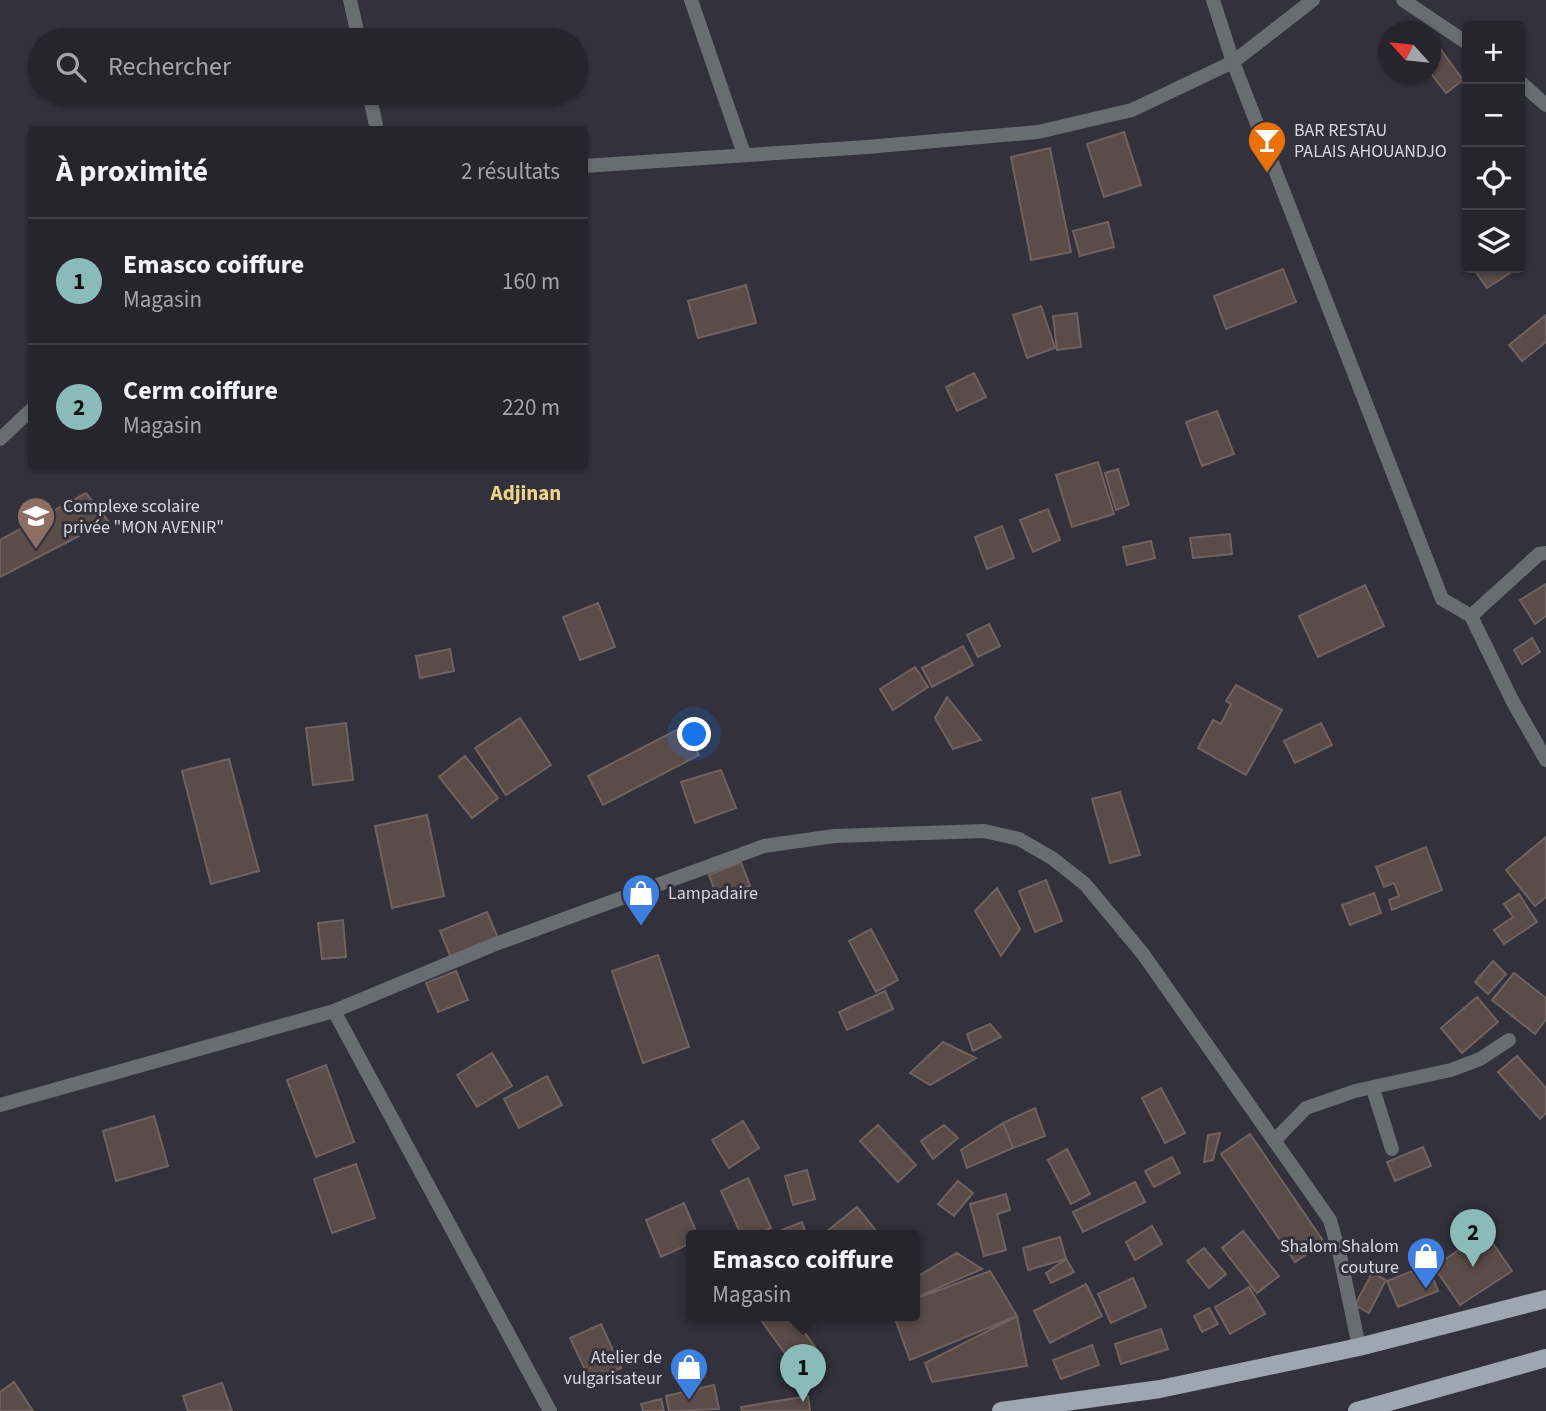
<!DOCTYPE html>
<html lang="fr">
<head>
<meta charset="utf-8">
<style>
  body { margin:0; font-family:"Source Sans 3",sans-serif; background:#323139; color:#f1f3f6 }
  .controls { position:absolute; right:21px; top:21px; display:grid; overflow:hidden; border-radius:7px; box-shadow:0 2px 5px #0004 }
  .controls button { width:63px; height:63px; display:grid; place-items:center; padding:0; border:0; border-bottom:2px solid #424249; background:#26252d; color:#f1f3f6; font:35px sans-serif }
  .compass { position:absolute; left:1378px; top:21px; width:63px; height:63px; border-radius:50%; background:#26252d; box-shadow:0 2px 5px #0004; rotate:297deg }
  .you { position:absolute; left:695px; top:735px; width:24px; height:24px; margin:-18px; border:5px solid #fff; border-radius:50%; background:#1a73e8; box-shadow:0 0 0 10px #1a73e833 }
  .badge { display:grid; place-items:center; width:46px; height:46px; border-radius:50%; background:#8bbbb9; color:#111; font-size:23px; font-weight:700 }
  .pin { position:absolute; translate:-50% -58px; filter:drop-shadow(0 2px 4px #0008) }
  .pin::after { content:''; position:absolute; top:37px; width:24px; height:21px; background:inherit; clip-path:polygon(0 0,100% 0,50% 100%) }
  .popup { position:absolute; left:686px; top:1230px; width:234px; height:91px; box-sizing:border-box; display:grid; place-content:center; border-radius:7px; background:#26252d; filter:drop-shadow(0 2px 5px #0005); font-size:23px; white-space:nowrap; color:#a4a5aa }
  .popup b { font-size:26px; color:#f1f3f6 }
  .popup::after { content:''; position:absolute; left:50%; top:100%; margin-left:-14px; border:14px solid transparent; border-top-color:#26252d }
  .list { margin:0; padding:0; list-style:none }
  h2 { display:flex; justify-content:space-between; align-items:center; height:91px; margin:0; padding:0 28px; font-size:30px }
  h2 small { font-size:23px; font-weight:400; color:#a4a5aa }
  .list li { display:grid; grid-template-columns:46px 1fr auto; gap:21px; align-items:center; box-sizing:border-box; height:126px; padding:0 28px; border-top:2px solid #424249 }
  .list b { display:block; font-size:26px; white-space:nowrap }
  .list p { margin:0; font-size:23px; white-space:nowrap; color:#a4a5aa }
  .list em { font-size:23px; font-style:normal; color:#a4a5aa }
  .icon { flex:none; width:38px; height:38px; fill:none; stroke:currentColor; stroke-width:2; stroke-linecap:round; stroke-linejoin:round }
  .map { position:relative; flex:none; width:1546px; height:1411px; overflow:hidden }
  .search { position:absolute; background:#26252d; box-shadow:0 2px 5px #0004; left:28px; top:28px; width:560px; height:77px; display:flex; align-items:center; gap:18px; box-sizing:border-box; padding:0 24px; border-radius:38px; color:#a4a5aa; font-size:26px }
  .panel { position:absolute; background:#26252d; box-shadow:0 2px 5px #0004; left:28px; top:126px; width:560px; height:343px; border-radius:7px }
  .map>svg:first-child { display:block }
  .building { fill:#5a4c49; stroke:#71625f; stroke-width:2 }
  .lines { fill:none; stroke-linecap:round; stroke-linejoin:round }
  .minor { stroke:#696d71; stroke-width:14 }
  .primary { stroke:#9ea6af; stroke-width:18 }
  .labels { text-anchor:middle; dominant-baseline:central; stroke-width:6; stroke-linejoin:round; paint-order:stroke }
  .poi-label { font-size:18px; fill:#d8d7de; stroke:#32313c; text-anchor:start }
  .quarter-label { font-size:21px; font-weight:bold; fill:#eed488; stroke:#32313c }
</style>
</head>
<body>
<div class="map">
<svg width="1546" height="1411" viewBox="0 0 1546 1411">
  <rect width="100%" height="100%" fill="#32313c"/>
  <path class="building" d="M 1439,47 L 1463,80 L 1446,93 L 1430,72 L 1430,54 Z
    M 1124,132 L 1141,185 L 1104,197 L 1087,144 Z
    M 1050,148 L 1071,252 L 1031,260 L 1011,157 Z
    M 1108,222 L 1114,247 L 1080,256 L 1073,231 Z
    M 1473,268 L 1518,268 L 1487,288 Z
    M 1283,269 L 1296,302 L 1226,329 L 1214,296 Z
    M 746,285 L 756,323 L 698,338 L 688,301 Z
    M 1041,306 L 1055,348 L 1027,358 L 1013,315 Z
    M 1077,313 L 1081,347 L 1057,350 L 1053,316 Z
    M 1546,315 L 1546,342 L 1522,361 L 1509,345 Z
    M 974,373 L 986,397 L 957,411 L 946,387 Z
    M 1217,411 L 1234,454 L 1202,466 L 1186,422 Z
    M 1098,462 L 1114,514 L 1072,527 L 1056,475 Z
    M 1118,469 L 1129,505 L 1116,510 L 1105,473 Z
    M 86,493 L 108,521 L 0,577 L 0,540 Z
    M 1048,509 L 1060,540 L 1033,552 L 1020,520 Z
    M 1002,526 L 1014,558 L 987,569 L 975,537 Z
    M 1230,534 L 1232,554 L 1193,558 L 1190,538 Z
    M 1151,541 L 1155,558 L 1127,565 L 1123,547 Z
    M 1546,584 L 1546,616 L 1535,624 L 1520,600 Z
    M 1365,585 L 1384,626 L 1318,657 L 1299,616 Z
    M 598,603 L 615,647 L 580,660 L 563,617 Z
    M 989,624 L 1000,646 L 978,657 L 967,635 Z
    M 1532,638 L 1540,652 L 1522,664 L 1514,650 Z
    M 963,646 L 973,665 L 932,687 L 922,668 Z
    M 450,649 L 454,671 L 420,678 L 416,656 Z
    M 915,667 L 928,687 L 893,710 L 880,689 Z
    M 1236,685 L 1282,710 L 1246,775 L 1198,748 L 1213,720 L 1221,724 L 1231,704 L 1226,701 Z
    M 947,697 L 981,740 L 953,749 L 935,718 Z
    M 520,718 L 551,765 L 506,795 L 475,748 Z
    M 346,723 L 353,780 L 313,785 L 306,728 Z
    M 1321,723 L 1332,745 L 1295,763 L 1284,741 Z
    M 684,726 L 699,755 L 603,805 L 588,776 Z
    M 465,756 L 498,798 L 472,818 L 439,777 Z
    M 229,759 L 259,871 L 211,884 L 182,771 Z
    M 721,770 L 736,808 L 695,823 L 681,782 Z
    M 1120,792 L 1140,855 L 1110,863 L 1092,799 Z
    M 427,815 L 444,896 L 392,908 L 375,826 Z
    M 1546,837 L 1546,897 L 1535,906 L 1506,870 Z
    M 1426,847 L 1442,890 L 1392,910 L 1389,900 L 1399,896 L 1394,883 L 1384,887 L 1376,867 Z
    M 741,862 L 750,886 L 718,899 L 709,875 Z
    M 1046,880 L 1062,921 L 1035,932 L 1019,891 Z
    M 997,888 L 1020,929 L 1001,956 L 975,911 Z
    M 1374,893 L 1381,913 L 1350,925 L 1342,905 Z
    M 1519,894 L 1537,922 L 1504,944 L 1494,930 L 1513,917 L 1504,904 Z
    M 487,912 L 498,938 L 451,958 L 440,931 Z
    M 343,920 L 346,957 L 322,959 L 318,923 Z
    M 871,929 L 898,980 L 876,992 L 849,941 Z
    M 658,955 L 689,1047 L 643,1063 L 612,971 Z
    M 1493,961 L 1506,974 L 1488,994 L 1475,982 Z
    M 456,971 L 468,1000 L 438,1012 L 426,983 Z
    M 1514,973 L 1546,998 L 1546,1019 L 1535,1034 L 1492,1000 Z
    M 885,991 L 893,1009 L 847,1030 L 839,1012 Z
    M 1477,997 L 1498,1022 L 1462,1053 L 1441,1028 Z
    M 990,1024 L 1001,1037 L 973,1051 L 967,1034 Z
    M 943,1042 L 976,1058 L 930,1085 L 910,1073 Z
    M 492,1053 L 512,1086 L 477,1107 L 457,1075 Z
    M 1517,1056 L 1546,1088 L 1546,1113 L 1540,1119 L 1498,1072 Z
    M 326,1065 L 354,1142 L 316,1157 L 287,1080 Z
    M 547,1076 L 562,1105 L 519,1128 L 504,1099 Z
    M 1161,1088 L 1185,1133 L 1165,1143 L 1142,1098 Z
    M 1035,1108 L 1045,1136 L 1013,1148 L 1003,1123 Z
    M 154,1116 L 168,1166 L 116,1181 L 103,1131 Z
    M 743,1121 L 759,1148 L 729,1168 L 712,1140 Z
    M 1003,1123 L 1013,1148 L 967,1168 L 961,1150 Z
    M 878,1125 L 916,1165 L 898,1182 L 860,1141 Z
    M 944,1125 L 958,1138 L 933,1159 L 921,1141 Z
    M 1220,1133 L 1213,1160 L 1204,1162 L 1208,1135 Z
    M 1250,1134 L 1324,1242 L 1295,1262 L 1221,1154 Z
    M 1423,1147 L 1431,1166 L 1395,1181 L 1387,1162 Z
    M 1067,1149 L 1090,1194 L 1071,1204 L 1048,1160 Z
    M 1172,1157 L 1180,1173 L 1154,1187 L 1145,1171 Z
    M 356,1164 L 375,1218 L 332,1233 L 314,1179 Z
    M 807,1170 L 815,1199 L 793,1205 L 785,1176 Z
    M 748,1178 L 771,1228 L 755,1236 L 742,1236 L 721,1191 Z
    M 958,1181 L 973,1193 L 954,1216 L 938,1204 Z
    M 1135,1182 L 1145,1202 L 1083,1232 L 1073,1212 Z
    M 1006,1194 L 1010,1210 L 997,1214 L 1006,1250 L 984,1256 L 970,1204 Z
    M 684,1203 L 698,1236 L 691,1236 L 691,1243 L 661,1257 L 646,1220 Z
    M 857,1207 L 878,1233 L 874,1236 L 821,1236 Z
    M 802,1222 L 807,1235 L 781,1236 L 779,1231 Z
    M 1152,1226 L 1162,1244 L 1135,1260 L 1126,1242 Z
    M 1243,1231 L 1279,1276 L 1257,1293 L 1222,1248 Z
    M 1485,1232 L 1512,1271 L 1460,1305 L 1434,1267 Z
    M 1060,1237 L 1066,1259 L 1028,1270 L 1023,1248 Z
    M 1204,1248 L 1226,1274 L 1209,1288 L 1187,1261 Z
    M 957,1253 L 982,1269 L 915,1298 L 915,1278 Z
    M 1066,1259 L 1074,1272 L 1051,1283 L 1046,1273 Z
    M 1428,1265 L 1438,1291 L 1398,1307 L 1387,1281 Z
    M 990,1271 L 1017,1316 L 910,1360 L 894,1316 L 915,1316 L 915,1299 Z
    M 1372,1273 L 1386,1280 L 1369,1313 L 1355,1305 Z
    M 1133,1278 L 1146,1307 L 1111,1323 L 1098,1294 Z
    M 1086,1284 L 1102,1316 L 1050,1343 L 1034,1311 Z
    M 1249,1287 L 1265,1314 L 1230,1334 L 1215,1307 Z
    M 1209,1308 L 1218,1324 L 1202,1332 L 1194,1316 Z
    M 758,1316 L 793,1316 L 817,1350 L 794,1366 Z
    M 1017,1316 L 1027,1366 L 932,1382 L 925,1363 Z
    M 601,1324 L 621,1368 L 591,1382 L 570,1338 Z
    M 1161,1329 L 1168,1349 L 1121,1364 L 1115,1344 Z
    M 1092,1345 L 1099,1365 L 1061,1379 L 1053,1360 Z
    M 14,1382 L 33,1411 L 0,1411 L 0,1392 Z
    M 222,1383 L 232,1411 L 188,1411 L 183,1396 Z
    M 714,1385 L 719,1409 L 669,1411 L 666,1396 Z
    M 808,1396 L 810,1411 L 742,1411 L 741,1407 Z
    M 661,1399 L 664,1411 L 643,1411 L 641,1404 Z"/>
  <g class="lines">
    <path class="minor" d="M 350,0 L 359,40
      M 691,0 L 744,154
      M 1213,0 L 1233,62 L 1442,599 L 1471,616 L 1513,702 L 1546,760
      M 1403,0 L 1467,43
      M 1520,82 L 1546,105
      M 369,93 L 377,130
      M 584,166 L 867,147 L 1038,132 L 1132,110 L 1233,62 L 1313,0
      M 0,439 L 32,409
      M 1471,616 L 1539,554 L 1546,553
      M 334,1011 L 550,1411
      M 1373,1089 L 1392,1149
      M 0,1105 L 334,1011 L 493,945 L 764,846 L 834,836 L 984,831 L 1019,839 L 1052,858 L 1085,884 L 1143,954 L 1330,1220 L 1340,1256 L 1359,1347
      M 1275,1140 L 1306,1108 L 1355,1091 L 1451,1070 L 1480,1059 L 1509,1040"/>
    <path class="primary" d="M 1001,1411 L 1160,1389 L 1359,1347 L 1546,1299
      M 1357,1411 L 1546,1358"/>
  </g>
  <defs>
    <g id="bar-pin" transform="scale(2.0125)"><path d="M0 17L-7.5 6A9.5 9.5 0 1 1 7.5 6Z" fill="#e8710a" stroke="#32313c"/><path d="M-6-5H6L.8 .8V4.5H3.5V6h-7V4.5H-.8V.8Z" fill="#fff"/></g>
    <g id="school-pin" transform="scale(2.0125)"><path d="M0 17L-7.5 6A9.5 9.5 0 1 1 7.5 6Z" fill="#8d6e63" stroke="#32313c"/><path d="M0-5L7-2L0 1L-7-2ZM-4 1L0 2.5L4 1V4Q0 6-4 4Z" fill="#fff"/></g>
    <g id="shop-pin" transform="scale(2.0125)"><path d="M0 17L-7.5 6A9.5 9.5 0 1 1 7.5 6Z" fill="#3f7fe0" stroke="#32313c"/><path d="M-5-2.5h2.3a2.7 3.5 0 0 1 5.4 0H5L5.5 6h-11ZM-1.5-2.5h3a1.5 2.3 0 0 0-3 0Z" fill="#fff"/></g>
  </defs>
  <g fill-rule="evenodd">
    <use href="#bar-pin" x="1267" y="140"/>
    <use href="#school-pin" x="36" y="516"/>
    <use href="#shop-pin" x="641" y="893"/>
    <use href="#shop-pin" x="1426" y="1256"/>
    <use href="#shop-pin" x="689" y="1367"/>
  </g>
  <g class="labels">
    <g class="poi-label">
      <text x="1294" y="130">BAR RESTAU<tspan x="1294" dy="21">PALAIS AHOUANDJO</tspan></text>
      <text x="63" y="506">Complexe scolaire<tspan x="63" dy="21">privée "MON AVENIR"</tspan></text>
      <text x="668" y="893">Lampadaire</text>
      <text x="1399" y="1246" text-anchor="end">Shalom Shalom<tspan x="1399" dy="21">couture</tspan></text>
      <text x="662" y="1357" text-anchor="end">Atelier de<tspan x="662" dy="21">vulgarisateur</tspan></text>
    </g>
    <g class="quarter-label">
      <text x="526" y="493">Adjinan</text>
    </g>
  </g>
</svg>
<div class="controls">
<button>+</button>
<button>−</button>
<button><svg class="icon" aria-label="locate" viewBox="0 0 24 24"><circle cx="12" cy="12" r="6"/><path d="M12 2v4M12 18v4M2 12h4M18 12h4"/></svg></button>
<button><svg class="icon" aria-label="layers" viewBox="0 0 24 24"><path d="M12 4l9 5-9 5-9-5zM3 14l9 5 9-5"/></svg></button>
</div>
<svg class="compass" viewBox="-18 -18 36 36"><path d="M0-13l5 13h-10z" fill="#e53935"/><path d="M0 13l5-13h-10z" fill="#a4a5aa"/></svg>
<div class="you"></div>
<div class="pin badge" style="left:803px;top:1402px">1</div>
<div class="popup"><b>Emasco coiffure</b>Magasin</div>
<div class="pin badge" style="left:1473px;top:1267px">2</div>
<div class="search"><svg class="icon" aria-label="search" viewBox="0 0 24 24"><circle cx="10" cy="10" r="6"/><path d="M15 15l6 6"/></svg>Rechercher</div>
<section class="panel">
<h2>À proximité<small>2 résultats</small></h2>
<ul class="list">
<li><span class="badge">1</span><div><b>Emasco coiffure</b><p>Magasin</p></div><em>160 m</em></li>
<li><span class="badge">2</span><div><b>Cerm coiffure</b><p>Magasin</p></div><em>220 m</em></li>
</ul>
</section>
</div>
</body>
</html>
